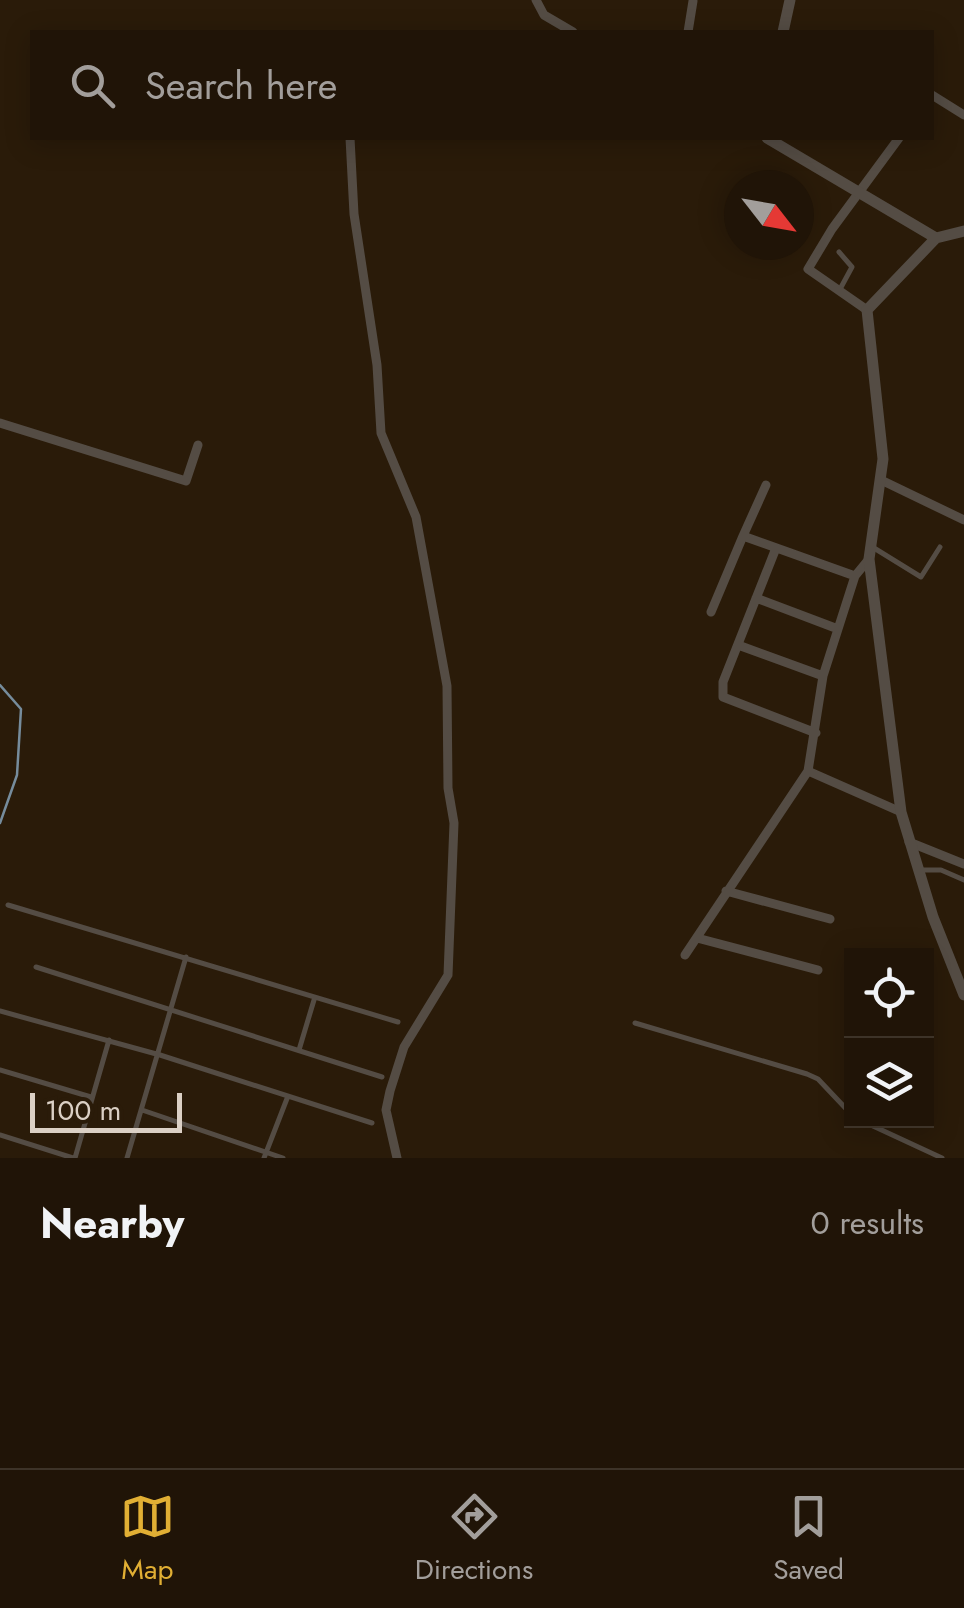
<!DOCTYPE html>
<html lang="en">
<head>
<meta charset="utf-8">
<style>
  body { margin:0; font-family:Jost,sans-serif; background:#2d2115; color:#f1f3f6 }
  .controls { position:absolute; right:30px; bottom:30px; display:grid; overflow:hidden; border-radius:0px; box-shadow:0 5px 25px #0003 }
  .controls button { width:90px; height:90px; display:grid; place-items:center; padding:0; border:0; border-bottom:2px solid #3d3328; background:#201407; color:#f1f3f6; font:50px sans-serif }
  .compass { position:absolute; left:724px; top:170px; width:90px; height:90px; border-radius:50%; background:#201407; box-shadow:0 5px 25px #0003; rotate:121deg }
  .scale { position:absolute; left:30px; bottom:25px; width:152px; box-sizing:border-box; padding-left:10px; border:5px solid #dbd0c5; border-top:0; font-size:28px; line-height:35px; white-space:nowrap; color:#dbd0c5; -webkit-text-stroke:8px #2a1b09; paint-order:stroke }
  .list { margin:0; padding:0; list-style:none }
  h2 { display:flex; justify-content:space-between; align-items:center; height:130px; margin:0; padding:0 40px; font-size:42px }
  h2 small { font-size:32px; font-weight:400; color:#a29e9b }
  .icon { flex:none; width:55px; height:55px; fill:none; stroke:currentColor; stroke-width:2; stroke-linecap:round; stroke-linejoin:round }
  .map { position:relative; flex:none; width:964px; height:1158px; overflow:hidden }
  .search { position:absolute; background:#201407; box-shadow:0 5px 25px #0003; left:30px; right:30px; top:30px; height:110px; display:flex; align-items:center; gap:25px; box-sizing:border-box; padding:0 35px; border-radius:0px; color:#a29e9b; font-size:38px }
  .sheet { height:310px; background:#201407 }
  nav { display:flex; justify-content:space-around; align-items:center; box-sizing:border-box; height:140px; border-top:2px solid #3d3328; background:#201407; font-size:28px; color:#a29e9b }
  nav a { display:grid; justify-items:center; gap:5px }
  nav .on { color:#e1af34 }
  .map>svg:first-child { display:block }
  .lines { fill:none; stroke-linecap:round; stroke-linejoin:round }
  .stream { stroke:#768c9c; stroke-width:2.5 }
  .service { stroke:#544c44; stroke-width:5 }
  .minor { stroke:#544c44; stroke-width:9 }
  .tertiary { stroke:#544c44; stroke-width:11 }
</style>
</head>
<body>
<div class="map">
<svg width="964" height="1158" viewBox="0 0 964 1158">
  <rect width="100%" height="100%" fill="#2a1b09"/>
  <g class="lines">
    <path class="stream" d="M 0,685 L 21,709 L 17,775 L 0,823"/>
    <path class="service" d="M 839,252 L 852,267 L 839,291
      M 874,548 L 921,577 L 940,547
      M 921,870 L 941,870 L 964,880
      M 8,905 L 398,1022
      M 36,967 L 382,1077
      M 0,1011 L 160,1055 L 372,1123
      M 635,1023 L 807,1074 L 818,1079 L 852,1115
      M 299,1050 L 314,1000
      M 0,1070 L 91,1097
      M 142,1110 L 283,1158
      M 860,1120 L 942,1158
      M 0,1135 L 73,1158
      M 75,1158 L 109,1040
      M 127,1158 L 186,957
      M 264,1158 L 288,1096"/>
    <path class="minor" d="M 536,0 L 544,15 L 573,32
      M 688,32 L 693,1
      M 932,95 L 964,115
      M 350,138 L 354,214 L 377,365 L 381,433 L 416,517 L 447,686 L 448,788 L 454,823 L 448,975 L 404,1047 L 390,1091 L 386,1110 L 397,1158
      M 867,310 L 808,269 L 832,229 L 899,138
      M 0,423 L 186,481 L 198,445
      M 881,480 L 964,520
      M 743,536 L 766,485
      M 776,548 L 723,682 L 723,697 L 816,733
      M 756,598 L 838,629
      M 711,612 L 743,536 L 855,576
      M 738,645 L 823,676
      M 808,771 L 901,812
      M 909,842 L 964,864
      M 726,891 L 830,919
      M 697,938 L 818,970
      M 685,955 L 808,771 L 823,676 L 855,576 L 869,559"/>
    <path class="tertiary" d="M 783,32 L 790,0
      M 767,138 L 936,238
      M 964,231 L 936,238 L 867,310 L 883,459 L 869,559 L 901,812 L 933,917 L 964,995"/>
  </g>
</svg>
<div class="controls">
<button><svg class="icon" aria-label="locate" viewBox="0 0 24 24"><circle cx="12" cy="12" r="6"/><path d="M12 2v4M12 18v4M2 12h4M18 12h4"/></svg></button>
<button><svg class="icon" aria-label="layers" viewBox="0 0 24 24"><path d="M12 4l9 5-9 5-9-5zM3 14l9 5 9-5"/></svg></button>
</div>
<svg class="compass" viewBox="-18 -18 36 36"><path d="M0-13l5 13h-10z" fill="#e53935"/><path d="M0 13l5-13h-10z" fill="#a29e9b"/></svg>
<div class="scale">100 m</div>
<div class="search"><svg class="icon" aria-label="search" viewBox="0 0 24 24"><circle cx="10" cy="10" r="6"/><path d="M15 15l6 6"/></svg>Search here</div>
</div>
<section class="sheet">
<h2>Nearby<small>0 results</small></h2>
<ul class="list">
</ul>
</section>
<nav>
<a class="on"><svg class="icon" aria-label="map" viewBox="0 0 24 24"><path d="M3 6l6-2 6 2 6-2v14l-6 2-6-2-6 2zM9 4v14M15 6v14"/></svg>Map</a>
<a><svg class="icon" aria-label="directions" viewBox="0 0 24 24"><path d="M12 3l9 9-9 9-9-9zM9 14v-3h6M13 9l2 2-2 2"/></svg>Directions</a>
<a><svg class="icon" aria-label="saved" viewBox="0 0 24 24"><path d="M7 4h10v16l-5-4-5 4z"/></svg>Saved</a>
</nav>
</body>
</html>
